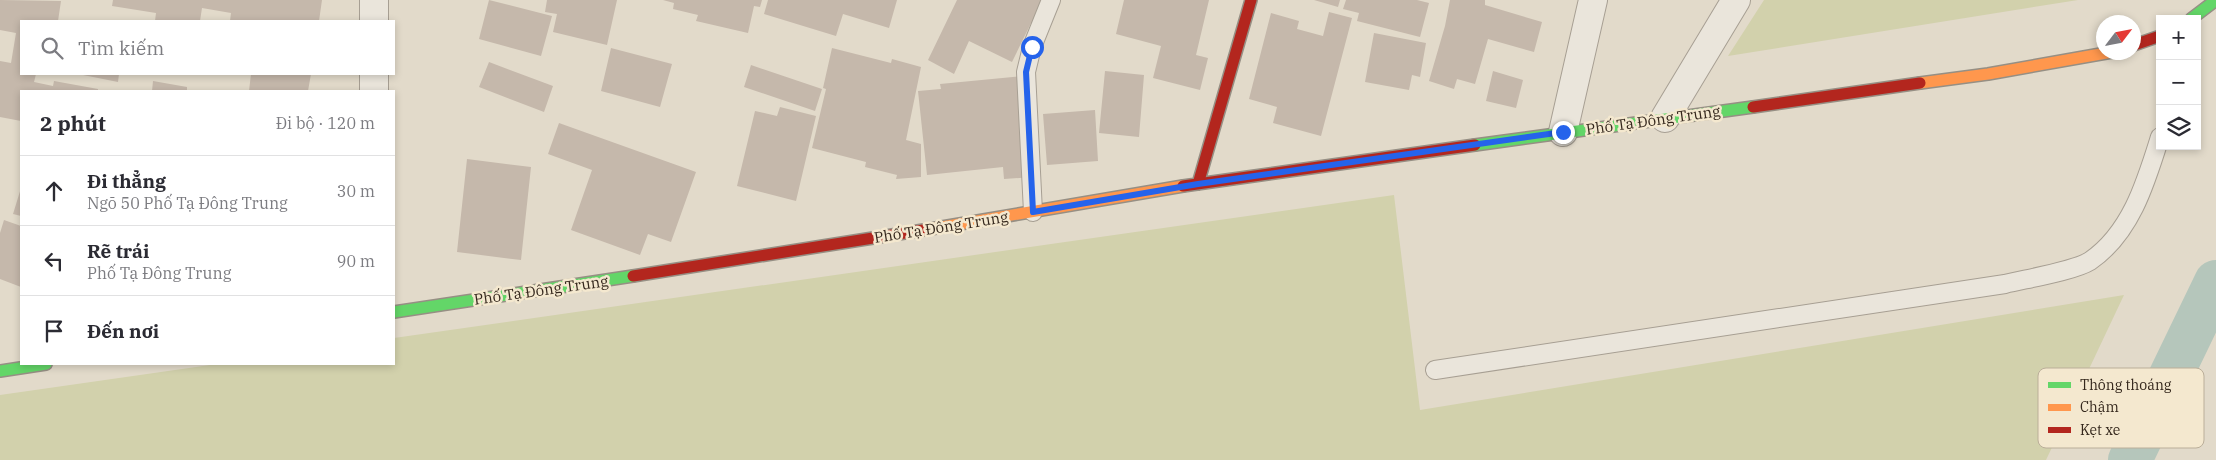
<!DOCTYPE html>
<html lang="vi">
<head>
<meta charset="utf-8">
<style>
  body { margin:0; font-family:"IBM Plex Serif",serif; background:#f2f2f3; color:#2b2b33 }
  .controls { position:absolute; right:15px; top:15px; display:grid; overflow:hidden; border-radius:0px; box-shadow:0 2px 8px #0003 }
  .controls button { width:45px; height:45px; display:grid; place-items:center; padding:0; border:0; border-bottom:1px solid #e1e1e2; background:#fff; color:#2b2b33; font:25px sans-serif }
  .compass { position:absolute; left:2096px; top:15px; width:45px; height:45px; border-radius:50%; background:#fff; box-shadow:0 2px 8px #0003; rotate:58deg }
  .stop { position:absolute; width:15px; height:15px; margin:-11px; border:4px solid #2563eb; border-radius:50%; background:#fff }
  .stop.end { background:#2563eb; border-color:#fff; box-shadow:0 1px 5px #0008 }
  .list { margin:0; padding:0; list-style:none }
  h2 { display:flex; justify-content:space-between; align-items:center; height:65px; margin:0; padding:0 20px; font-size:21px }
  h2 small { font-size:16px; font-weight:400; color:#7c7c81 }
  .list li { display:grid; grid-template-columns:32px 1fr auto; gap:15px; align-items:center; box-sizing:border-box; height:70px; padding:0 20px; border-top:1px solid #e1e1e2 }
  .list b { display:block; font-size:19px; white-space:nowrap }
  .list p { margin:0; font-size:16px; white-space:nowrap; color:#7c7c81 }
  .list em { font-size:16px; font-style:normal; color:#7c7c81 }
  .icon { flex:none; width:28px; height:28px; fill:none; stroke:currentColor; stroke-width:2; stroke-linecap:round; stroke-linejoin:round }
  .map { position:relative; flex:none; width:2216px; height:460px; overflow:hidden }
  .search { position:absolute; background:#fff; box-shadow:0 2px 8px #0003; left:20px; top:20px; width:375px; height:55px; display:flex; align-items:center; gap:12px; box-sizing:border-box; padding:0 18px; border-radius:0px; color:#7c7c81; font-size:19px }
  .panel { position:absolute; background:#fff; box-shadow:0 2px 8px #0003; left:20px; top:90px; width:375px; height:275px; border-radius:0px }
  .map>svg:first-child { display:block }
  .green { fill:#d2d1ac }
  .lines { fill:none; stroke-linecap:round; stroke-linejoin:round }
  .canal { stroke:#b5c6bb; stroke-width:44 }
  .building { fill:#c5b8ab }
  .lane-casing { stroke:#a79f93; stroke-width:20 }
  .street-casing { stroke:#a79f93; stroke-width:30 }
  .fast-casing { stroke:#968f84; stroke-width:14 }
  .slow-casing { stroke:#968f84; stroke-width:14 }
  .jam-casing { stroke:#968f84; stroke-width:14 }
  .lane { stroke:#eae5db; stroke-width:18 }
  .street { stroke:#eae5db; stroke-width:28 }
  .fast { stroke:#63d668; stroke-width:11 }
  .slow { stroke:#ff974d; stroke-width:11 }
  .jam { stroke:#b3261e; stroke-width:11 }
  .route { stroke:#2563eb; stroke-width:6 }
  .labels { text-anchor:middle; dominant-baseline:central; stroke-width:5; stroke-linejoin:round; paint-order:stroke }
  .street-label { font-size:15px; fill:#34271c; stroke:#f4e8cf }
  .key { fill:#f4e8cf; stroke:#baae99; stroke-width:1 }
  .key-label { font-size:14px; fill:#34271c }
</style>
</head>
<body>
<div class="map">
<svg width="2216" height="460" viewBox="0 0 2216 460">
  <rect width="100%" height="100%" fill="#e2daca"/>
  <path class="green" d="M 1764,0 L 2078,0 L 1728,56 Z
    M 1394,195 L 1420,410 L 2124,295 L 2046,460 L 0,460 L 0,395 L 217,364 L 394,364 L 394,338 Z"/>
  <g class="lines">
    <path class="canal" d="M 2130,460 L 2216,282"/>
  </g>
  <path class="building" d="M 0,0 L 61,1 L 58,21 L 21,21 L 21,74 L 36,74 L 34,82 L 53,86 L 54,81 L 98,89 L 98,91 L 21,91 L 21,121 L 0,117 L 0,61 L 11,63 L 16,33 L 0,30 Z
    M 113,0 L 322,0 L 319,21 L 230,21 L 231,13 L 202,8 L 200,21 L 155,21 L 156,13 L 112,6 Z
    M 489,0 L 552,16 L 541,56 L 479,39 Z
    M 547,0 L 617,0 L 607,45 L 553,32 L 557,14 L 545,12 Z
    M 663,0 L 762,0 L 760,7 L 754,6 L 748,33 L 696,21 L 698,15 L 673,9 L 674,3 Z
    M 768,0 L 897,0 L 889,28 L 843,14 L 836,36 L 764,14 Z
    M 957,0 L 1056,0 L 1042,28 L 1031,23 L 1012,62 L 969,41 L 954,74 L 928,60 Z
    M 1124,0 L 1209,0 L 1196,55 L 1208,58 L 1200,90 L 1153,78 L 1161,46 L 1116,34 Z
    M 1314,0 L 1340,0 L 1338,7 Z
    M 1346,0 L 1417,0 L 1429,3 L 1420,37 L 1357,21 L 1359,13 L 1343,9 Z
    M 1450,0 L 1485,0 L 1485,5 L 1542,22 L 1534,52 L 1488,39 L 1475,84 L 1457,79 L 1454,89 L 1429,81 L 1445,26 Z
    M 1329,12 L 1352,18 L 1321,136 L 1273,123 L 1277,107 L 1249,99 L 1271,13 L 1299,21 L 1297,29 L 1323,36 Z
    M 1374,33 L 1426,43 L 1420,77 L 1412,75 L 1409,90 L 1365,82 Z
    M 611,48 L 672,64 L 660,107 L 601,91 Z
    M 832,48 L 891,63 L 892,59 L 921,67 L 906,140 L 921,144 L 921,177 L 896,179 L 897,175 L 865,167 L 866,162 L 812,148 L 826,89 L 823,88 Z
    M 489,62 L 553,86 L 544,112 L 479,87 Z
    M 751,65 L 822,89 L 815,111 L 744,87 Z
    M 1105,71 L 1144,75 L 1139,137 L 1099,133 Z
    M 1493,71 L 1523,80 L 1516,108 L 1486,101 Z
    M 78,74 L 119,74 L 118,82 Z
    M 251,74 L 311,74 L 308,91 L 249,91 Z
    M 1023,76 L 1033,177 L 1004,179 L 1003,167 L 927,175 L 918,91 L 941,89 L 940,84 Z
    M 153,81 L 187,87 L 187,91 L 152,91 Z
    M 780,107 L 816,116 L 796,201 L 737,186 L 755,111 L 777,116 Z
    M 1095,110 L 1098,161 L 1047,165 L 1043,114 Z
    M 559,123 L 696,172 L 671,242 L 648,234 L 640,255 L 571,230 L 592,170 L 548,154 Z
    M 467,159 L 531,167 L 521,260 L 457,252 Z
    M 21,188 L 21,216 L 13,214 Z
    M 4,220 L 21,226 L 21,287 L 0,279 L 0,233 Z"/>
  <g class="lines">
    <g class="lane-casing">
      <path id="lane" d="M 1033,212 L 1026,72 L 1032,47 L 1051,0
        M 1435,370 L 2005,284 C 2025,279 2074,271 2090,261 C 2131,233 2146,182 2160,137"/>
    </g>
    <g class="street-casing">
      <path id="street" d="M 374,0 L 374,21
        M 374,74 L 374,91
        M 1665,118 L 1736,0
        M 1563,132 L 1593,0"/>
    </g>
    <g class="fast-casing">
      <path id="fast" d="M 2191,19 L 2216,0
        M 1475,145 L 1753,107
        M 394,312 L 633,276
        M 0,371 L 46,364"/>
    </g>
    <g class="slow-casing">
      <path id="slow" d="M 1920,83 L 1988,74 L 2112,52
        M 930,229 L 1183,186"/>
    </g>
    <g class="jam-casing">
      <path id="jam" d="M 2134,45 L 2160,36
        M 1753,107 L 1920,83
        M 1198,184 L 1251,0
        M 1183,186 L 1475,145
        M 633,276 L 930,229"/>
    </g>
    <use href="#lane" class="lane"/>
    <use href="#street" class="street"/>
    <use href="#fast" class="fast"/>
    <use href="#slow" class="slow"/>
    <use href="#jam" class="jam"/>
  </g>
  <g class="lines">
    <path class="route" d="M 1032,47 L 1026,72 L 1033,212 L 1198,184 L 1563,132"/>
  </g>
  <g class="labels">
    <g class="street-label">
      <text transform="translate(1653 120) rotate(-8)">Phố Tạ Đông Trung</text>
      <text transform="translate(941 227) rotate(-9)">Phố Tạ Đông Trung</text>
      <text transform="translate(541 290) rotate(-8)">Phố Tạ Đông Trung</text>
    </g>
  </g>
  <rect x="2038" y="368" width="166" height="80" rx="8" class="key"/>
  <rect x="2048" y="382" width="23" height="6" fill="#63d668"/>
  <rect x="2048" y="404" width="23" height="7" fill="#ff974d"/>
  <rect x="2048" y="427" width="23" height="6" fill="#b3261e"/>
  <g class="key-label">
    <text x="2080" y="390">Thông thoáng</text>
    <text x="2080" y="412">Chậm</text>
    <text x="2080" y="435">Kẹt xe</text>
  </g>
</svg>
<div class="controls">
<button>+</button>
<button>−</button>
<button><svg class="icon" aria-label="layers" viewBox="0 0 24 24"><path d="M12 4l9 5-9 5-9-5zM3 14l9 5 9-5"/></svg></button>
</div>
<svg class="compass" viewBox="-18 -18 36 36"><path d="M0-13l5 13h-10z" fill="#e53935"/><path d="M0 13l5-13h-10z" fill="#7c7c81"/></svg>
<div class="stop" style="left:1032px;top:47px"></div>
<div class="stop end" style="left:1563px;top:132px"></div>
<div class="search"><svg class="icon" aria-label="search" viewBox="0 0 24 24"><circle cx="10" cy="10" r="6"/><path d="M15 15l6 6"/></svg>Tìm kiếm</div>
<section class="panel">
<h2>2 phút<small>Đi bộ · 120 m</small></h2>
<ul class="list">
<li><svg class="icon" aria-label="ahead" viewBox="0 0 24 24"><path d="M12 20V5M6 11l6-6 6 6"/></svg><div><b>Đi thẳng</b><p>Ngõ 50 Phố Tạ Đông Trung</p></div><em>30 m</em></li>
<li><svg class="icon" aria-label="left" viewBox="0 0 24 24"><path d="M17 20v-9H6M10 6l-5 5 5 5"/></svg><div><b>Rẽ trái</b><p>Phố Tạ Đông Trung</p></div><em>90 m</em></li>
<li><svg class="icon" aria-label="arrive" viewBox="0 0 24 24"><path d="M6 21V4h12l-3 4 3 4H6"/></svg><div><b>Đến nơi</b></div></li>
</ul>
</section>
</div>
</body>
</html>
